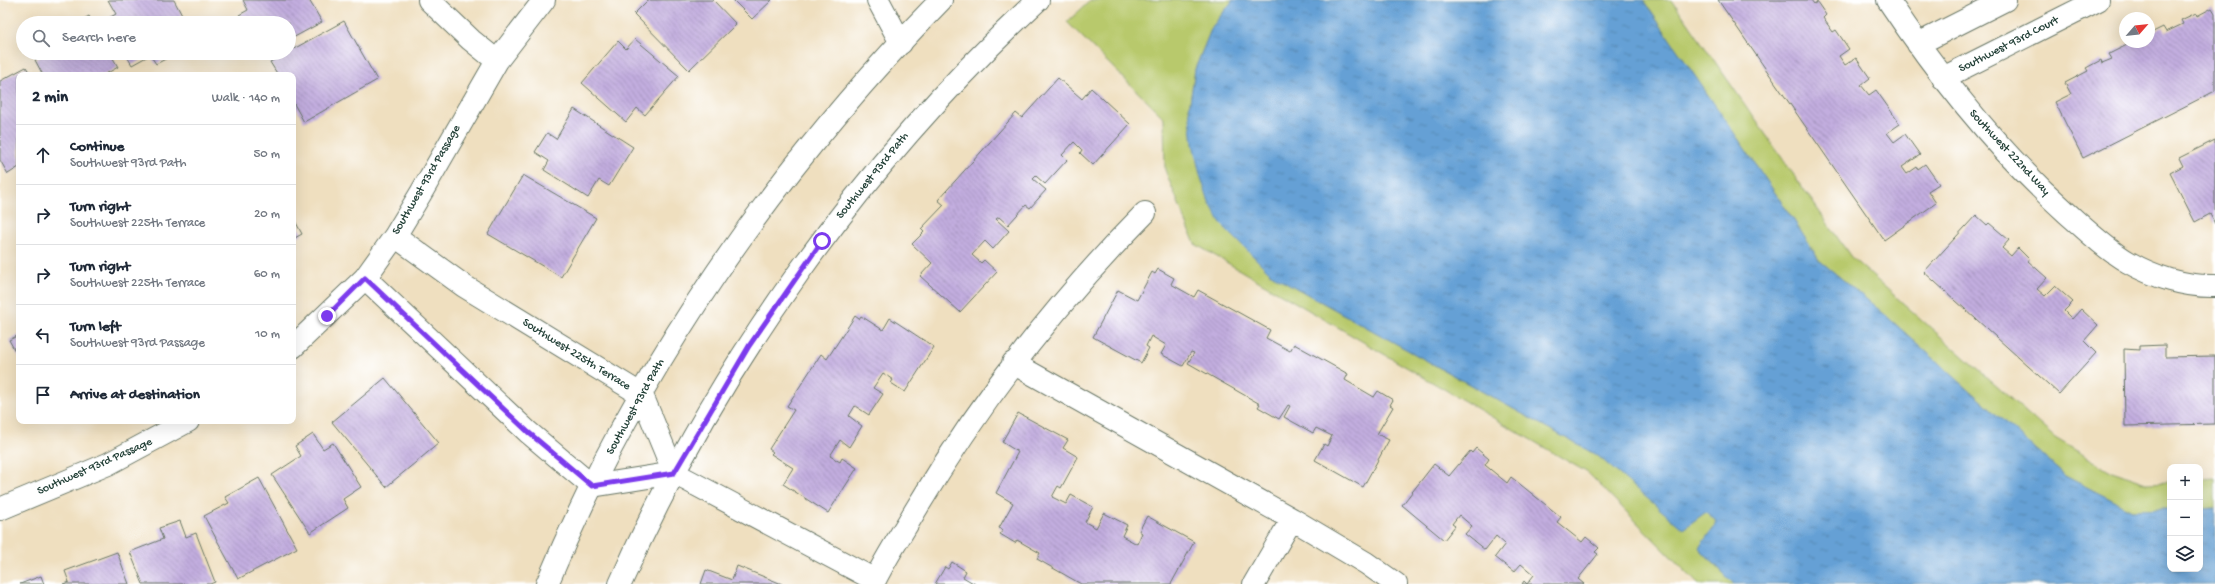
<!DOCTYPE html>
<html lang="en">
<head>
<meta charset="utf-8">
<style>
  body { margin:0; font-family:"Gochi Hand",sans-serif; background:#f6f6f7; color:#1f2937 }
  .controls { position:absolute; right:12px; bottom:12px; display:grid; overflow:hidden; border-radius:8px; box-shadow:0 4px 16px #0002 }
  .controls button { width:36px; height:36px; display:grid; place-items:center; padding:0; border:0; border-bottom:1px solid #e0e1e3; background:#fff; color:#1f2937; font:20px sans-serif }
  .compass { position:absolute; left:2119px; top:12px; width:36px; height:36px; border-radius:50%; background:#fff; box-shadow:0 4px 16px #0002; rotate:62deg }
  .stop { position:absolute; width:12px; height:12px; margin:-9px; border:3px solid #7c3aed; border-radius:50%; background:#fff }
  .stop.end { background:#7c3aed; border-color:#fff; box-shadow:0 1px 4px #0008 }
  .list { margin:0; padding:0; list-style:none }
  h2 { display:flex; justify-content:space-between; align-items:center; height:52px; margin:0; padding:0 16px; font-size:17px }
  h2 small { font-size:13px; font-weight:400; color:#747a83 }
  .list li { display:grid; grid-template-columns:26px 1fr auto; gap:12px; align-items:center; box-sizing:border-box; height:60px; padding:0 16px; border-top:1px solid #e0e1e3 }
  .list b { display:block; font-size:15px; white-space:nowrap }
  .list p { margin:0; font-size:13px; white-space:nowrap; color:#747a83 }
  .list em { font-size:13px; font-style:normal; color:#747a83 }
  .icon { flex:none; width:22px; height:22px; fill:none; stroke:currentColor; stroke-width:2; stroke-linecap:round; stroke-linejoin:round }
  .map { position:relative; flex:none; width:2215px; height:584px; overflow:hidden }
  .search { position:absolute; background:#fff; box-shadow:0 4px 16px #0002; left:16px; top:16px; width:280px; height:44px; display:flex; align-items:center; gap:10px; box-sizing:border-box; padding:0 14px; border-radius:22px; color:#747a83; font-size:15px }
  .panel { position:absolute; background:#fff; box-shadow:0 4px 16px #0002; left:16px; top:72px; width:280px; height:352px; border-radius:8px }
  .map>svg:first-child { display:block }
  .green { fill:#b8c96c; stroke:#6c8350 }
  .water { fill:url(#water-ripples); stroke:#426e84 }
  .building { fill:url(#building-back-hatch) }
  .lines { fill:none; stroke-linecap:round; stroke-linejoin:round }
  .minor-casing { stroke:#687665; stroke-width:24 }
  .tertiary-casing { stroke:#687665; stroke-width:24 }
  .minor { stroke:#fff; stroke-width:22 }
  .tertiary { stroke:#fff; stroke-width:22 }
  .route { stroke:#7c3aed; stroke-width:5 }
  .labels { text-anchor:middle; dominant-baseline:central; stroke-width:3.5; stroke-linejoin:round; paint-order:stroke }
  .street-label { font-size:12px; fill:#1f3d34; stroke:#fff }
</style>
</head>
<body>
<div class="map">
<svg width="2215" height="584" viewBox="0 0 2215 584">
  <defs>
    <pattern id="water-ripples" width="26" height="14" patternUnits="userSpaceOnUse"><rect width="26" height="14" fill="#65a0d5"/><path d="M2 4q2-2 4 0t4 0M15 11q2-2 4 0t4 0" fill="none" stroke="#5384ae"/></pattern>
    <pattern id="building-back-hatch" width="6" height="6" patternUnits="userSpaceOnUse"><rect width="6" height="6" fill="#c2addf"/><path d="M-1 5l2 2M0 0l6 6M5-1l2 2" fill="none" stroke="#9d8eb6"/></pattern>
  </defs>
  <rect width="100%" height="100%" fill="#fff"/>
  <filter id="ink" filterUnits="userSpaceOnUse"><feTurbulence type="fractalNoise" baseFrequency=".025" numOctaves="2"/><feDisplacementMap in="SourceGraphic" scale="8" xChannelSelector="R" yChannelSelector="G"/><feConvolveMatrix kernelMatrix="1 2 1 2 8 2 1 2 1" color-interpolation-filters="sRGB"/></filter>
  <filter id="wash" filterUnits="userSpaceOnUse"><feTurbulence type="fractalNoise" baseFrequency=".012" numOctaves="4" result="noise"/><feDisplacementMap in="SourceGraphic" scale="16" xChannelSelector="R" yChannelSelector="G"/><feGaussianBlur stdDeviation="0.9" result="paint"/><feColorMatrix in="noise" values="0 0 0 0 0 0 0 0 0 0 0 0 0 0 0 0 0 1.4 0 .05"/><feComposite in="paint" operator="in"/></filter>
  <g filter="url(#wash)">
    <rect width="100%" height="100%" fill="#efdfbf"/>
    <path class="green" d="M 1091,0 L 1233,0 L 1212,27 L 1195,69 L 1189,109 L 1296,288 L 1598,456 L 1640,491 L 1706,512 L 1717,522 L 1699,548 L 1734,584 L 1698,584 L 1588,473 L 1195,244 L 1165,170 L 1164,118 L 1067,22 Z
      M 1643,0 L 1672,0 L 1851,257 L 2055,438 L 2109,470 L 2147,483 L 2170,482 L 2170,509 L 2132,510 L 2065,476 L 1883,313 L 1819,260 L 1793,219 Z
      M 2215,478 L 2215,507 L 2200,508 L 2200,479 Z"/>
    <path class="water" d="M 1233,0 L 1643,0 L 1793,219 L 1819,260 L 1883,313 L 2065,476 L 2132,510 L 2170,509 L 2170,569 L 2200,569 L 2200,508 L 2215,507 L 2215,584 L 1734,584 L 1699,548 L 1717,522 L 1706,512 L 1683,529 L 1598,456 L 1271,274 L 1222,225 L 1209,202 L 1200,175 L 1193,144 L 1189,109 L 1195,69 L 1212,27 Z"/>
    <g id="blocks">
      <path class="building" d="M 108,0 L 174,0 L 186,23 L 109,23 L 107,19 L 116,14 Z
        M 243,0 L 309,0 L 322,22 L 289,40 L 289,23 L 243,23 L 239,15 L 248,10 Z
        M 648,0 L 713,0 L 736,24 L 689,70 L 634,14 Z
        M 733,0 L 772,0 L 752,19 Z
        M 1718,0 L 1811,0 L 1814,4 L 1817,2 L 1826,15 L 1823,18 L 1833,32 L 1836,30 L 1849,49 L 1839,56 L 1845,65 L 1856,58 L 1870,78 L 1861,85 L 1869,95 L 1876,90 L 1900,124 L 1887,133 L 1894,142 L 1905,134 L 1920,155 L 1902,167 L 1907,174 L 1917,167 L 1918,169 L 1925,164 L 1939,184 L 1928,191 L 1936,203 L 1884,240 Z
        M 2212,8 L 2215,13 L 2215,91 L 2083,158 L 2055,102 L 2071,94 L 2065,83 L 2088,71 L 2086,68 L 2101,60 L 2102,63 L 2112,59 L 2109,54 L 2133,42 L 2149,42 L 2149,34 L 2163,27 L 2166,32 L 2183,24 L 2181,20 L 2196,13 L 2197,16 Z
        M 89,16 L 93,23 L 77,23 Z
        M 344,21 L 377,80 L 304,122 L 293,102 L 293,75 L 278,75 L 270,62 Z
        M 635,39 L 679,76 L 645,115 L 637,108 L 626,122 L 582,83 L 618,41 L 626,49 Z
        M 47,53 L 110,53 L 118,67 L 104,75 L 43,75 L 35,60 Z
        M 125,53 L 177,53 L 156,64 L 150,55 L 132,65 Z
        M 26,67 L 31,75 L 19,75 L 19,167 L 8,174 L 0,160 L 0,81 Z
        M 1058,78 L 1082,99 L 1091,88 L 1130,124 L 1093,165 L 1080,153 L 1082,150 L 1074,142 L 1062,155 L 1067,160 L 1045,184 L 1036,176 L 1033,179 L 1046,190 L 1030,208 L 1026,205 L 1008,225 L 999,217 L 996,219 L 1009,231 L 993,249 L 985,241 L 972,255 L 981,263 L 984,260 L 997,272 L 960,312 L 920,276 L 932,263 L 912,244 L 924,232 L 921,229 L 944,205 L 938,200 L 1016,113 L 1022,118 Z
        M 574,109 L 633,147 L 609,186 L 599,180 L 588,198 L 544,170 L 549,161 L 535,152 L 547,133 L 556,139 Z
        M 2215,140 L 2215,224 L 2210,214 L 2195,222 L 2170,173 L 2183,166 L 2179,158 Z
        M 523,175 L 596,218 L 561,277 L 488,234 Z
        M 1976,215 L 1987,225 L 1989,223 L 2009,240 L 2002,248 L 2011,256 L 2018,248 L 2029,259 L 2028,261 L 2047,278 L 2037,289 L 2045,296 L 2055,286 L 2073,302 L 2064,311 L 2072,319 L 2081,309 L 2098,325 L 2084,341 L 2096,353 L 2059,394 L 1924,272 Z
        M 293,217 L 302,234 L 293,239 Z
        M 1158,269 L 1174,278 L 1171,284 L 1194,297 L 1198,290 L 1270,330 L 1266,338 L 1290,351 L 1294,344 L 1348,374 L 1345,380 L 1374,397 L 1378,391 L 1393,400 L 1390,405 L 1393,407 L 1377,434 L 1389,440 L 1363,487 L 1315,460 L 1324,444 L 1327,446 L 1332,436 L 1316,428 L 1313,433 L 1284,417 L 1290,406 L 1288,405 L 1279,419 L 1258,407 L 1260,404 L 1188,363 L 1194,353 L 1191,352 L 1183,366 L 1161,354 L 1166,345 L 1151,336 L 1146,346 L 1149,348 L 1141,363 L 1093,337 L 1118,290 L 1137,300 L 1152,272 L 1155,274 Z
        M 855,316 L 859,319 L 861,316 L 883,330 L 890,318 L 934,347 L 905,392 L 891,383 L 893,380 L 883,373 L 873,388 L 883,394 L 869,415 L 855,406 L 849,416 L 862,426 L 849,447 L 840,440 L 830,456 L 840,462 L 842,458 L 857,468 L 828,513 L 783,484 L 793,468 L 771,454 L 773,452 L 769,449 L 794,410 L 787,406 L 821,354 L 827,359 Z
        M 19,335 L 19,358 L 9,340 Z
        M 2165,345 L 2165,357 L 2215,356 L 2215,424 L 2125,426 L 2124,349 L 2139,350 L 2139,346 Z
        M 385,378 L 439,443 L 386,487 L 332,422 Z
        M 1018,413 L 1068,440 L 1063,448 L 1078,457 L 1061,488 L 1058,486 L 1052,497 L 1066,504 L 1071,495 L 1093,507 L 1085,522 L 1096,528 L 1104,513 L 1127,525 L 1122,536 L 1137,544 L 1142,533 L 1139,531 L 1147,516 L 1194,542 L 1171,584 L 1081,584 L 1037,559 L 1040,553 L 1017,540 L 1015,543 L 1000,534 L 1003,530 L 999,528 L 1013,503 L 996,493 L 1018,452 L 1002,442 Z
        M 313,434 L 323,449 L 333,443 L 361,487 L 343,499 L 348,508 L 310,533 L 272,475 L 301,456 L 295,446 Z
        M 1476,448 L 1489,459 L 1485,465 L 1507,483 L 1511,477 L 1561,517 L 1557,522 L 1582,542 L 1586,537 L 1599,548 L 1595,552 L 1598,554 L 1578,579 L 1584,584 L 1522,584 L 1524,581 L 1527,584 L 1534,575 L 1521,564 L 1514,572 L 1495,557 L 1505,544 L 1496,536 L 1485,550 L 1465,534 L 1472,526 L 1459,515 L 1452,524 L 1455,526 L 1444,540 L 1402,505 L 1434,464 L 1449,476 L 1470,451 L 1472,453 Z
        M 259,478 L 297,548 L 238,579 L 204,516 L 229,503 L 225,497 Z
        M 180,521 L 186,537 L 196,533 L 215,582 L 210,584 L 143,584 L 130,552 L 163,539 L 159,528 Z
        M 117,552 L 129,584 L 63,584 L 69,582 L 65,571 Z
        M 952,562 L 966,571 L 963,577 L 975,584 L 935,584 L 945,567 L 948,569 Z
        M 737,566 L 782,584 L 701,584 L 706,570 L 732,580 Z
        M 41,576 L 44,584 L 20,584 Z"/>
    </g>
  </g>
  <g filter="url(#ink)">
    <use href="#blocks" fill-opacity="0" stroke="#687665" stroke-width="1"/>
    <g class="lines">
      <g class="minor-casing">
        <path id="minor" d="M 429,0 L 471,40 L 497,61
          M 878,0 L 901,43
          M 1888,0 C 1940,78 1997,150 2067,213 C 2086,230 2106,249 2128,262 C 2154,277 2186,287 2215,286
          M 1918,44 L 2005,0
          M 1943,78 L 2098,0
          M 395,236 L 464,286 L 642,395 L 674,473
          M 365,278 L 528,432 L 592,486 L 674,473
          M 293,347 L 365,278 L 395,236 L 421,193 L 497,61 L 544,0
          M 1013,363 L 1292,519 L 1366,563 L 1396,584
          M 674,473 L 875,580
          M 0,509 L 108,464 L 188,421
          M 873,584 C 885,559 901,535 915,511 C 980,402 1056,303 1145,213
          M 1254,584 L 1292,519"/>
      </g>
      <g class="tertiary-casing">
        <path id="tertiary" d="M 547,584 C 638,366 776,168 941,0
          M 620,584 C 716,367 864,161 1038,0"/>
      </g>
      <use href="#minor" class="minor"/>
      <use href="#tertiary" class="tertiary"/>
    </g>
  </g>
  <g class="lines" filter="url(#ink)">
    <path class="route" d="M 327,316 L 365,278 L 528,432 L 592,486 L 674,473 L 749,346 L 822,241"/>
  </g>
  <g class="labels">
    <g class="street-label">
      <text transform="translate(2009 45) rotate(-27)">Southwest 93rd Court</text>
      <text transform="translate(2009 153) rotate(47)">Southwest 222nd Way</text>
      <text transform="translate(873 176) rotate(-51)">Southwest 93rd Path</text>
      <text transform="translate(427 180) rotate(-60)">Southwest 93rd Passage</text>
      <text transform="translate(576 355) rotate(32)">Southwest 225th Terrace</text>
      <text transform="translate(636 407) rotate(-61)">Southwest 93rd Path</text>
      <text transform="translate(95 467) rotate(-24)">Southwest 93rd Passage</text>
    </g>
  </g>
</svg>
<div class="controls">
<button>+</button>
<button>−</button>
<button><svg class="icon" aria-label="layers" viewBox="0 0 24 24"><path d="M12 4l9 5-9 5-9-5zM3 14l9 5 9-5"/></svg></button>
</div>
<svg class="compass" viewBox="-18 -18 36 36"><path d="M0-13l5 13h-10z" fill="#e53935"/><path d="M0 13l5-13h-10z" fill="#747a83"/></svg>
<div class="stop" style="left:822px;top:241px"></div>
<div class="stop end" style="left:327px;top:316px"></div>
<div class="search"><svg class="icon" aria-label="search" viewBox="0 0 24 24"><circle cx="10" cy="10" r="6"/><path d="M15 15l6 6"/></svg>Search here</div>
<section class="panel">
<h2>2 min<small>Walk · 140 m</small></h2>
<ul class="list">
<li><svg class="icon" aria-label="ahead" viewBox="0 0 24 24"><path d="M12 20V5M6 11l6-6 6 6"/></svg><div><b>Continue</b><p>Southwest 93rd Path</p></div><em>50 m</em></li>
<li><svg class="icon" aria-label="right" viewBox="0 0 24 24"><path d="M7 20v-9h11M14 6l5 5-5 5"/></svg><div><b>Turn right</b><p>Southwest 225th Terrace</p></div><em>20 m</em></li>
<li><svg class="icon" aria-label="right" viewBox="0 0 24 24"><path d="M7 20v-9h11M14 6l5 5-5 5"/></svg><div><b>Turn right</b><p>Southwest 225th Terrace</p></div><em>60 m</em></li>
<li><svg class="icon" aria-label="left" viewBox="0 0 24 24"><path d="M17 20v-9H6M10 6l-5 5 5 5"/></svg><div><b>Turn left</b><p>Southwest 93rd Passage</p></div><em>10 m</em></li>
<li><svg class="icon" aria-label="arrive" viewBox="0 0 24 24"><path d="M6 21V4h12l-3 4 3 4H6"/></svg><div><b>Arrive at destination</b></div></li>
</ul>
</section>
</div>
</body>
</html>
